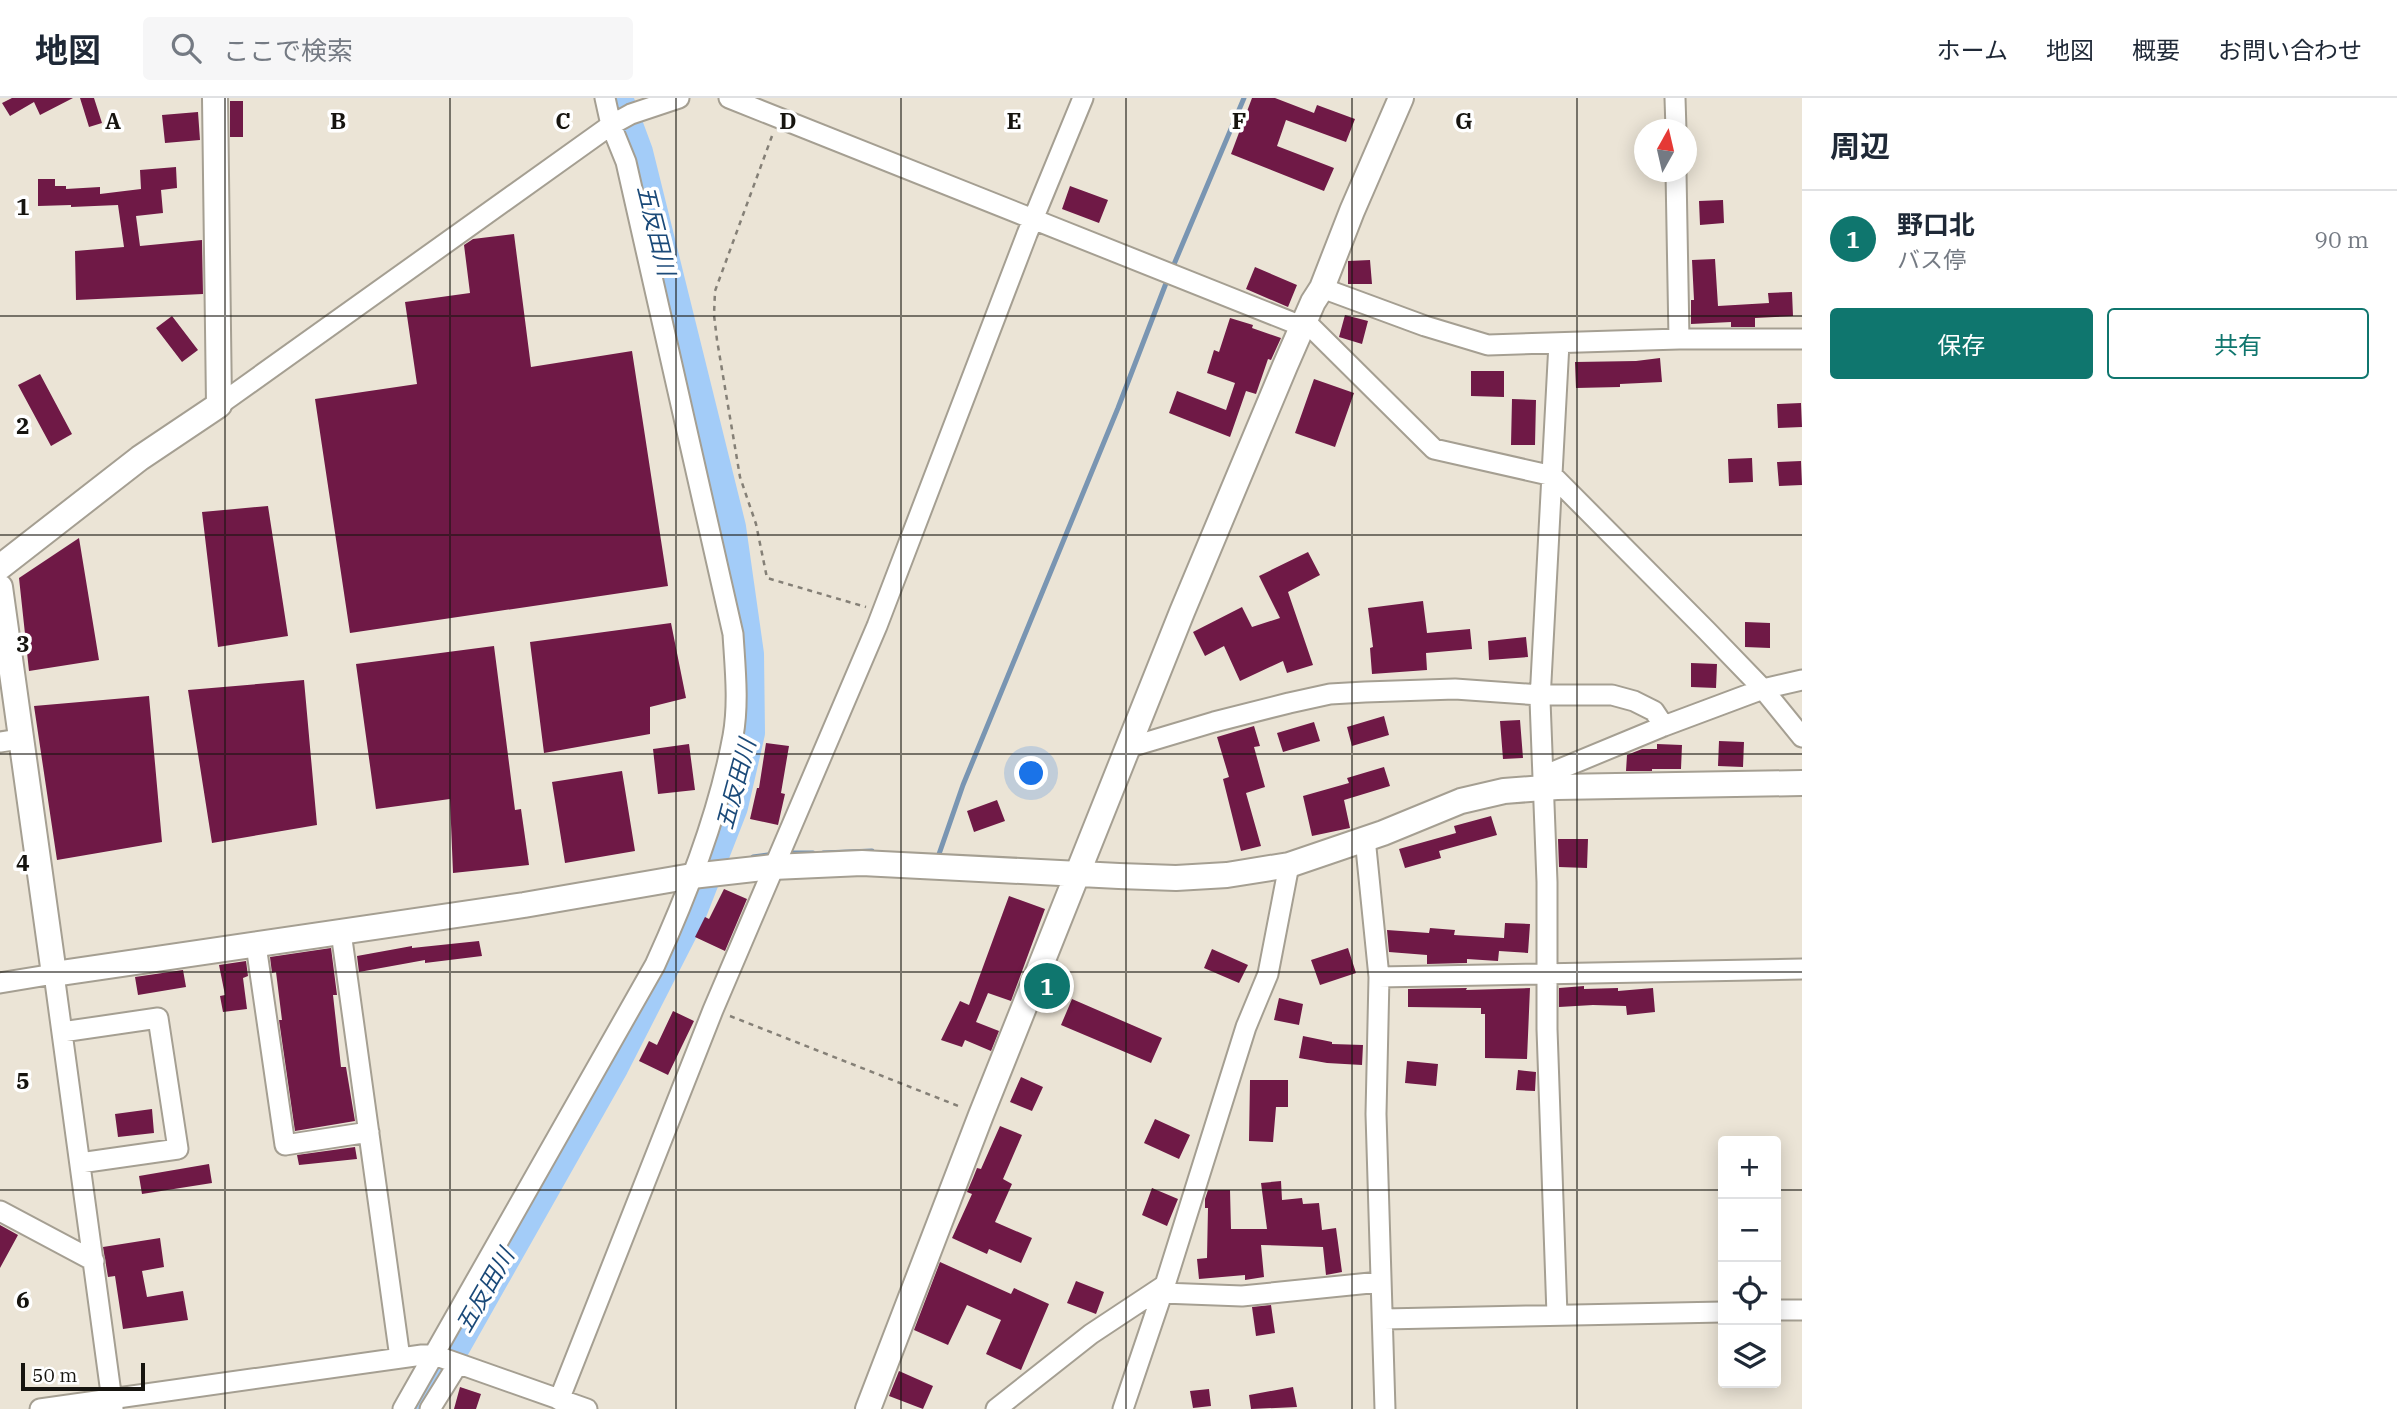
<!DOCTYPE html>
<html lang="ja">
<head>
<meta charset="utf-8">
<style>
  body { margin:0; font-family:"IBM Plex Serif","Noto Sans JP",serif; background:#f6f6f7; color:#1f2937 }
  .controls { position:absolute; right:21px; bottom:21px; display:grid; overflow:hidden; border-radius:7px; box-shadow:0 4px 18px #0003 }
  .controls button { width:63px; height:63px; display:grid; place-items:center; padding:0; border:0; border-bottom:2px solid #e0e1e3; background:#fff; color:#1f2937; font:35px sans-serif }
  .compass { position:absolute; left:1634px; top:21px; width:63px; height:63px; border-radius:50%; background:#fff; box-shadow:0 4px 18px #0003; rotate:8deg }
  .scale { position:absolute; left:21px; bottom:18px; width:124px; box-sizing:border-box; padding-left:7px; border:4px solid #16140f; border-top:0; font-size:19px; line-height:24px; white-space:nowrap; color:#16140f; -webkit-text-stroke:5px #fff; paint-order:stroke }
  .you { position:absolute; left:1032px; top:676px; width:24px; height:24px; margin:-18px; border:5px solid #fff; border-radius:50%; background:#1a73e8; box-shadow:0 0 0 10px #1a73e833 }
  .badge { display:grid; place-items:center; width:46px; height:46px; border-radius:50%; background:#0f766e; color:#fff; font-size:23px; font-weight:700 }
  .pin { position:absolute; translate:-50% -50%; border:4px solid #fff; box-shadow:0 2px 7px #0006 }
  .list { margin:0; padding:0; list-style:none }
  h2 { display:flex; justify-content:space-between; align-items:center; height:91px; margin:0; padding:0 28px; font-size:30px }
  h2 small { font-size:23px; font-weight:400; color:#747a83 }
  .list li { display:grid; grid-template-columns:46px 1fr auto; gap:21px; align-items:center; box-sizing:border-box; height:98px; padding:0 28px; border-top:2px solid #e0e1e3 }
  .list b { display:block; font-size:26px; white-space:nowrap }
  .list p { margin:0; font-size:23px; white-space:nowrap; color:#747a83 }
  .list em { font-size:23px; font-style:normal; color:#747a83 }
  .actions { display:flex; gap:14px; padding:21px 28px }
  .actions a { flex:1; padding:16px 0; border:2px solid #0f766e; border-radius:7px; text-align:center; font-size:24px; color:#0f766e }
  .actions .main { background:#0f766e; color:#fff }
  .icon { flex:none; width:38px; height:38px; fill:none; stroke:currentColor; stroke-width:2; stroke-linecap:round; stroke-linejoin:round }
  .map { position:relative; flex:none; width:1802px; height:1311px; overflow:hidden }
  header { display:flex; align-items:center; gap:42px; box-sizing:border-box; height:98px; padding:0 35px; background:#fff; border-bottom:2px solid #e0e1e3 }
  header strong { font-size:33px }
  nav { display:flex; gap:38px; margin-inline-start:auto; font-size:24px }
  .search { width:490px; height:63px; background:#f6f6f7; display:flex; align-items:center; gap:18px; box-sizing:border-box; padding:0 24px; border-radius:7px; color:#747a83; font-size:26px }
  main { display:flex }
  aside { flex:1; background:#fff }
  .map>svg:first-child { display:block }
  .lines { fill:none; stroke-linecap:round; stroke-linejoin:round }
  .stream { stroke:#7995b2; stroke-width:5 }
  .river { stroke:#a3ccf8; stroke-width:30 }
  .building { fill:#6f1946 }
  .minor-casing { stroke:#a59f92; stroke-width:23 }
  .tertiary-casing { stroke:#a59f92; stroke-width:28 }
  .path { stroke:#858077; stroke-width:2.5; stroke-dasharray:5 5; stroke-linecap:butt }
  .minor { stroke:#fff; stroke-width:19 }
  .tertiary { stroke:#fff; stroke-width:24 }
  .grid { fill:none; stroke:#16140f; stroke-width:2; stroke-opacity:0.55 }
  .labels { text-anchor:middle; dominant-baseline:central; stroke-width:7; stroke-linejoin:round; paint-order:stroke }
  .water-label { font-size:23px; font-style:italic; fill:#1b4a79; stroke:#fff }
  .grid-label { font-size:23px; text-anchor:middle; font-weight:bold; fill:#16140f; stroke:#fff; stroke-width:7; stroke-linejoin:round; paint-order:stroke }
</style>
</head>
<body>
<header>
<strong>地図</strong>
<div class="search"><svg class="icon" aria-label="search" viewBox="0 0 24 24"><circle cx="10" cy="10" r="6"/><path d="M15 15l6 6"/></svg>ここで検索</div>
<nav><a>ホーム</a><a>地図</a><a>概要</a><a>お問い合わせ</a></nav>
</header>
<main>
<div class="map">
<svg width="1802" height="1311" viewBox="0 0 1802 1311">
  <rect width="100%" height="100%" fill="#ebe4d6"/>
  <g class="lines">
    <path class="stream" d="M 1172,171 L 1244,0
      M 784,755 L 813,755
      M 823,755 L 872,753
      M 753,759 L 775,756
      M 934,759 L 938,759 L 963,687 L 1118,310 L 1168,180"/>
    <path class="river" d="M 415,1311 L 450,1258 L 614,968 L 690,819 L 733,709 L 750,635 L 749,556 L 731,429 L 638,54 L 618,0"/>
  </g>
  <path class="building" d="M 12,0 L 73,0 L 40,17 L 34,4 L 10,18 L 2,5 Z
    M 80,0 L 94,0 L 102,25 L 89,29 Z
    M 1252,0 L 1275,0 L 1314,15 L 1317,7 L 1355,21 L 1346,44 L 1286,22 L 1277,48 L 1334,70 L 1324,93 L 1231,56 Z
    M 230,3 L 243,3 L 243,39 L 230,39 Z
    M 198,14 L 200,42 L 165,45 L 162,17 Z
    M 176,69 L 177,90 L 161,92 L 163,115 L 136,118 L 140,148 L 202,142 L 203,196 L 76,202 L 75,153 L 124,149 L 118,107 L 71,109 L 71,107 L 38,108 L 38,81 L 55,81 L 55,88 L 66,88 L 66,91 L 100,89 L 100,96 L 141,91 L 140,72 Z
    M 1070,88 L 1108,102 L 1099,125 L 1062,111 Z
    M 1723,102 L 1724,125 L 1700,127 L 1699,103 Z
    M 514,136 L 531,269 L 632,253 L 668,488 L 350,535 L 315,301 L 417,286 L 405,204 L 470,195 L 464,147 L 473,141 Z
    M 1715,161 L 1718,208 L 1769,205 L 1768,195 L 1792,194 L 1793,218 L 1755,220 L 1755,229 L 1731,229 L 1731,224 L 1691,226 L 1691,202 L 1694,202 L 1692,162 Z
    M 1370,162 L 1372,186 L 1348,186 L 1348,163 Z
    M 1255,169 L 1297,187 L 1288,209 L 1246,191 Z
    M 1345,217 L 1368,223 L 1362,246 L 1339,239 Z
    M 172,218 L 198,252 L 182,264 L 156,230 Z
    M 1230,220 L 1253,227 L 1252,230 L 1281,240 L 1271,262 L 1268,261 L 1256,296 L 1246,293 L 1230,339 L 1169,315 L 1177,293 L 1226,312 L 1235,285 L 1207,275 L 1214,252 L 1219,254 Z
    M 1660,260 L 1662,284 L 1620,286 L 1620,289 L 1576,290 L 1575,264 L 1636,263 Z
    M 1471,273 L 1504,273 L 1504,299 L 1471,298 Z
    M 40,276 L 72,336 L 51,348 L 18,287 Z
    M 1314,281 L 1354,295 L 1335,349 L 1295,335 Z
    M 1512,301 L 1536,302 L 1535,347 L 1511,347 Z
    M 1801,305 L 1802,329 L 1778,330 L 1777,306 Z
    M 1752,360 L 1753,384 L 1729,385 L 1728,361 Z
    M 1801,363 L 1802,387 L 1779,388 L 1777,364 Z
    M 268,408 L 288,538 L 218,549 L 202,414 Z
    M 79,440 L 99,562 L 29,573 L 19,480 Z
    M 1308,454 L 1320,477 L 1288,494 L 1313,567 L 1287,575 L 1283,563 L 1240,583 L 1224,548 L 1205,558 L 1193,534 L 1242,509 L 1252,529 L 1280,520 L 1259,478 Z
    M 1423,503 L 1427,535 L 1470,531 L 1472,551 L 1426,555 L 1427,572 L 1372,576 L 1370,550 L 1373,549 L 1368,510 Z
    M 1745,524 L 1770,525 L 1770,550 L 1745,549 Z
    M 671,525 L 686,600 L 650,609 L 650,636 L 544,655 L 530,544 Z
    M 1526,539 L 1528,559 L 1489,562 L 1488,543 Z
    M 494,548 L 515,712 L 521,711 L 529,767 L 453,775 L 450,701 L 376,711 L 356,566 Z
    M 1691,565 L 1717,566 L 1716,590 L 1691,589 Z
    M 304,582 L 317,727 L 212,745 L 188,592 Z
    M 149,598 L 162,744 L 57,762 L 34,608 Z
    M 1384,618 L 1389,637 L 1352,648 L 1347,629 Z
    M 1520,622 L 1523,660 L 1503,661 L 1500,623 Z
    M 1314,624 L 1320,643 L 1283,654 L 1277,635 Z
    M 1254,628 L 1260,648 L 1254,649 L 1265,689 L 1246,695 L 1261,748 L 1241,753 L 1223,681 L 1229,679 L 1217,639 Z
    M 1719,643 L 1744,644 L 1743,669 L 1718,668 Z
    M 766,645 L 789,648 L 781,695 L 785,696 L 778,727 L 750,721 L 757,690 L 759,690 Z
    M 689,646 L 695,692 L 658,696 L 653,651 Z
    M 1657,646 L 1682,647 L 1681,671 L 1652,671 L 1652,673 L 1626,673 L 1627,657 L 1642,651 L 1657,651 Z
    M 1384,669 L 1390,688 L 1344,702 L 1350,730 L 1312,738 L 1303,698 L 1349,685 L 1347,680 Z
    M 622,673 L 635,753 L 565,765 L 552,684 Z
    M 997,702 L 1005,723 L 974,734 L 967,713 Z
    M 1491,718 L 1497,737 L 1439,753 L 1441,760 L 1405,770 L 1399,751 L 1456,735 L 1454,728 Z
    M 1558,741 L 1588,741 L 1587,770 L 1559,769 Z
    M 724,791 L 747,801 L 725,853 L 695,839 L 705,819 L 709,821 Z
    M 1009,798 L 1045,811 L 1011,903 L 988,895 L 976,924 L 999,933 L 991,953 L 965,942 L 962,949 L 941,942 L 960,903 L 969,907 Z
    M 1505,825 L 1530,826 L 1528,855 L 1499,853 L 1498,863 L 1467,861 L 1467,865 L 1427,866 L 1427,857 L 1389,854 L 1387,832 L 1429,835 L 1430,830 L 1455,832 L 1454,837 L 1504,840 Z
    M 479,843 L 482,858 L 425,865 L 425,862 L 359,874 L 357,858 L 412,848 L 412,850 Z
    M 331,850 L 337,897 L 333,897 L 341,969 L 346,969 L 355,1023 L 295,1033 L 279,922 L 282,922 L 276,874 L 272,875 L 270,859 Z
    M 1348,850 L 1356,875 L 1320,887 L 1311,862 Z
    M 1212,851 L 1248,867 L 1239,885 L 1204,870 Z
    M 246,863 L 248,878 L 243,880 L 247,911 L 223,914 L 220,898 L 225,897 L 219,867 Z
    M 183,872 L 186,889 L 138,897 L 135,879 Z
    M 1584,888 L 1584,891 L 1618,890 L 1618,893 L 1653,890 L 1655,914 L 1627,917 L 1626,908 L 1593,907 L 1559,909 L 1559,890 Z
    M 1467,890 L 1466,892 L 1530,890 L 1527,961 L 1485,960 L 1485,916 L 1481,916 L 1481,910 L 1408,909 L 1408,891 Z
    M 1279,900 L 1303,906 L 1299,927 L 1274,922 Z
    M 1072,901 L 1162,940 L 1151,965 L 1061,927 Z
    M 673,913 L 694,923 L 668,977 L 639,963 L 649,943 L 657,947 Z
    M 1303,938 L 1332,944 L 1332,946 L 1363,947 L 1362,967 L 1327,965 L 1299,960 Z
    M 1407,963 L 1438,966 L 1436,988 L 1405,985 Z
    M 1518,972 L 1536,974 L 1535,993 L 1516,992 Z
    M 1021,979 L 1043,989 L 1032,1013 L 1010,1004 Z
    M 1250,982 L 1288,982 L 1288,1009 L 1276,1009 L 1273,1044 L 1249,1043 Z
    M 152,1011 L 154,1035 L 118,1039 L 115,1016 Z
    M 1155,1021 L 1190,1037 L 1179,1061 L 1144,1045 Z
    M 1000,1028 L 1022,1037 L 1003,1081 L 1012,1086 L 995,1124 L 1032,1140 L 1021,1165 L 989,1151 L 987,1156 L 952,1140 L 972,1096 L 967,1094 L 973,1080 L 977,1070 L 981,1071 Z
    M 355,1049 L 357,1061 L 299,1067 L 297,1057 Z
    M 209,1066 L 212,1085 L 142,1096 L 139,1078 Z
    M 1281,1083 L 1282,1102 L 1302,1100 L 1303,1106 L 1319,1105 L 1322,1132 L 1336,1130 L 1342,1174 L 1326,1177 L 1323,1149 L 1261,1147 L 1264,1179 L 1245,1182 L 1245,1177 L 1199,1181 L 1197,1161 L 1207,1160 L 1208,1110 L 1205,1110 L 1205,1101 L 1208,1092 L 1230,1092 L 1231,1131 L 1267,1131 L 1261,1085 Z
    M 1152,1090 L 1178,1101 L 1167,1128 L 1142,1117 Z
    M 0,1127 L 18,1137 L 0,1170 Z
    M 160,1140 L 164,1169 L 142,1173 L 147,1199 L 183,1193 L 188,1222 L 123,1231 L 115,1178 L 108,1179 L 103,1149 Z
    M 940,1164 L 1011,1196 L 1014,1190 L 1049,1206 L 1021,1272 L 986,1256 L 1001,1222 L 967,1207 L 948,1247 L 914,1232 Z
    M 1076,1183 L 1104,1194 L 1096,1216 L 1067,1205 Z
    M 1271,1207 L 1275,1235 L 1256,1238 L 1252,1209 Z
    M 899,1273 L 933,1288 L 923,1311 L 889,1298 Z
    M 460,1289 L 481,1296 L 476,1311 L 454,1311 Z
    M 1293,1289 L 1297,1309 L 1251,1311 L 1249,1297 Z
    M 1209,1291 L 1211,1308 L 1193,1310 L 1190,1293 Z"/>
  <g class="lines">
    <g class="minor-casing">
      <path id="minor" d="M 729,0 L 1304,229
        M 1675,0 L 1676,32
        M 1676,74 L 1679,241
        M 1322,190 L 1425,228 L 1488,247 L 1679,241 L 1802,241
        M 1306,224 L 1434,351 L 1553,378 L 1707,533 L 1763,591 L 1802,639
        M 219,307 L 611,27 L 631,16 L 679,0
        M 0,644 L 20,641
        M 1127,650 L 1214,624 L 1289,605 L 1330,596 L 1365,594 L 1455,591 L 1540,597 L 1612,597 L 1634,603 L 1654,613 L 1664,628
        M 1543,678 L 1664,628 L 1763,591 L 1802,582
        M 1365,740 L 1379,879 L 1376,1016 L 1385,1311
        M 341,834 L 400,1260
        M 256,847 L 285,1047 L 369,1034
        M 1379,879 L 1802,871
        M 0,885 L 54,876 L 113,1310
        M 62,934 L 158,920 L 178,1051 L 80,1065
        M 0,1113 L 94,1163
        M 1162,1195 L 1242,1198 L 1380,1184
        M 1776,1212 L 1802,1212
        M 1557,1217 L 1547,931 L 1547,784 L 1540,602 L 1559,245
        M 1384,1221 L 1723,1214
        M 559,1302 L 713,912 L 877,528 L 1027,136 L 1083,0
        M 40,1311 L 422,1257 L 434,1257 L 587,1311
        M 403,1311 L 655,867 C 687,797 719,714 733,638 C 739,605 735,569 733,536 L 626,64 L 611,27 L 605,0
        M 430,1311 L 458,1266
        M 996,1311 L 1091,1236 L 1165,1187
        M 1123,1311 L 1165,1187 L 1246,929 L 1268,876 L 1289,767"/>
    </g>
    <g class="tertiary-casing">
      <path id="tertiary" d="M 0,469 L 140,360 L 219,307 L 215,0
        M 0,489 L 54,876 L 524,807 L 692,778 L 773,769 L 862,765 L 1119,778 L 1176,780 L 1227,777 L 1289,767 L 1383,735 L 1461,703 L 1504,693 L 1557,689 L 1802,685
        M 868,1311 L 981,1017 L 1182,514 L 1285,268 L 1313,204 L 1322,190 L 1352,113 L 1401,0"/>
    </g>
    <path class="path" d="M 772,38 L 715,193 L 714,217 L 717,242 L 740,379 L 756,426 L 767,480 L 866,509
      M 730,918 L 961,1009"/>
    <use href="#minor" class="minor"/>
    <use href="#tertiary" class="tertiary"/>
  </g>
  <path class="grid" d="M 225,0 L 225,1311M 450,0 L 450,1311M 676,0 L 676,1311M 901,0 L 901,1311M 1126,0 L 1126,1311M 1352,0 L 1352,1311M 1577,0 L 1577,1311M 0,218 L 1802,218M 0,437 L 1802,437M 0,656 L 1802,656M 0,874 L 1802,874M 0,1092 L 1723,1092M 1776,1092 L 1802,1092"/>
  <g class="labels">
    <g class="water-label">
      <text transform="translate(657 132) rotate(76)">五反田川</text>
      <text transform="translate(735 686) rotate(-75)">五反田川</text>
      <text transform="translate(484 1192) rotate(-60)">五反田川</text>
    </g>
  </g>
  <g class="grid-label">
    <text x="113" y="31">A</text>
    <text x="338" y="31">B</text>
    <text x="563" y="31">C</text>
    <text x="788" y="31">D</text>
    <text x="1014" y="31">E</text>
    <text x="1239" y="31">F</text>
    <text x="1464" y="31">G</text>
    <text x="23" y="117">1</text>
    <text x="23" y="336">2</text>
    <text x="23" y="554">3</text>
    <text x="23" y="773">4</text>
    <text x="23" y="991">5</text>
    <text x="23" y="1210">6</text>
  </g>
</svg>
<div class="controls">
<button>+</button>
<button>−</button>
<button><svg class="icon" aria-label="locate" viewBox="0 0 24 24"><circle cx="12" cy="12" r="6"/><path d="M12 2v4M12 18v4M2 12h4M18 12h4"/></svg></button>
<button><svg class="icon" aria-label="layers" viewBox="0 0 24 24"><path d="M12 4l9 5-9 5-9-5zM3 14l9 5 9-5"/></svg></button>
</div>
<svg class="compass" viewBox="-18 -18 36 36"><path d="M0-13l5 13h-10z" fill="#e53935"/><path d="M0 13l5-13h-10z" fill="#747a83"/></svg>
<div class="scale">50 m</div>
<div class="you"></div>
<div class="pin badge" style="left:1047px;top:888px">1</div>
</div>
<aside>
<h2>周辺<small></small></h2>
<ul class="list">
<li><span class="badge">1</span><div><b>野口北</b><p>バス停</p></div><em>90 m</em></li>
</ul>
<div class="actions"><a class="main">保存</a><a>共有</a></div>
</aside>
</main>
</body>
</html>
